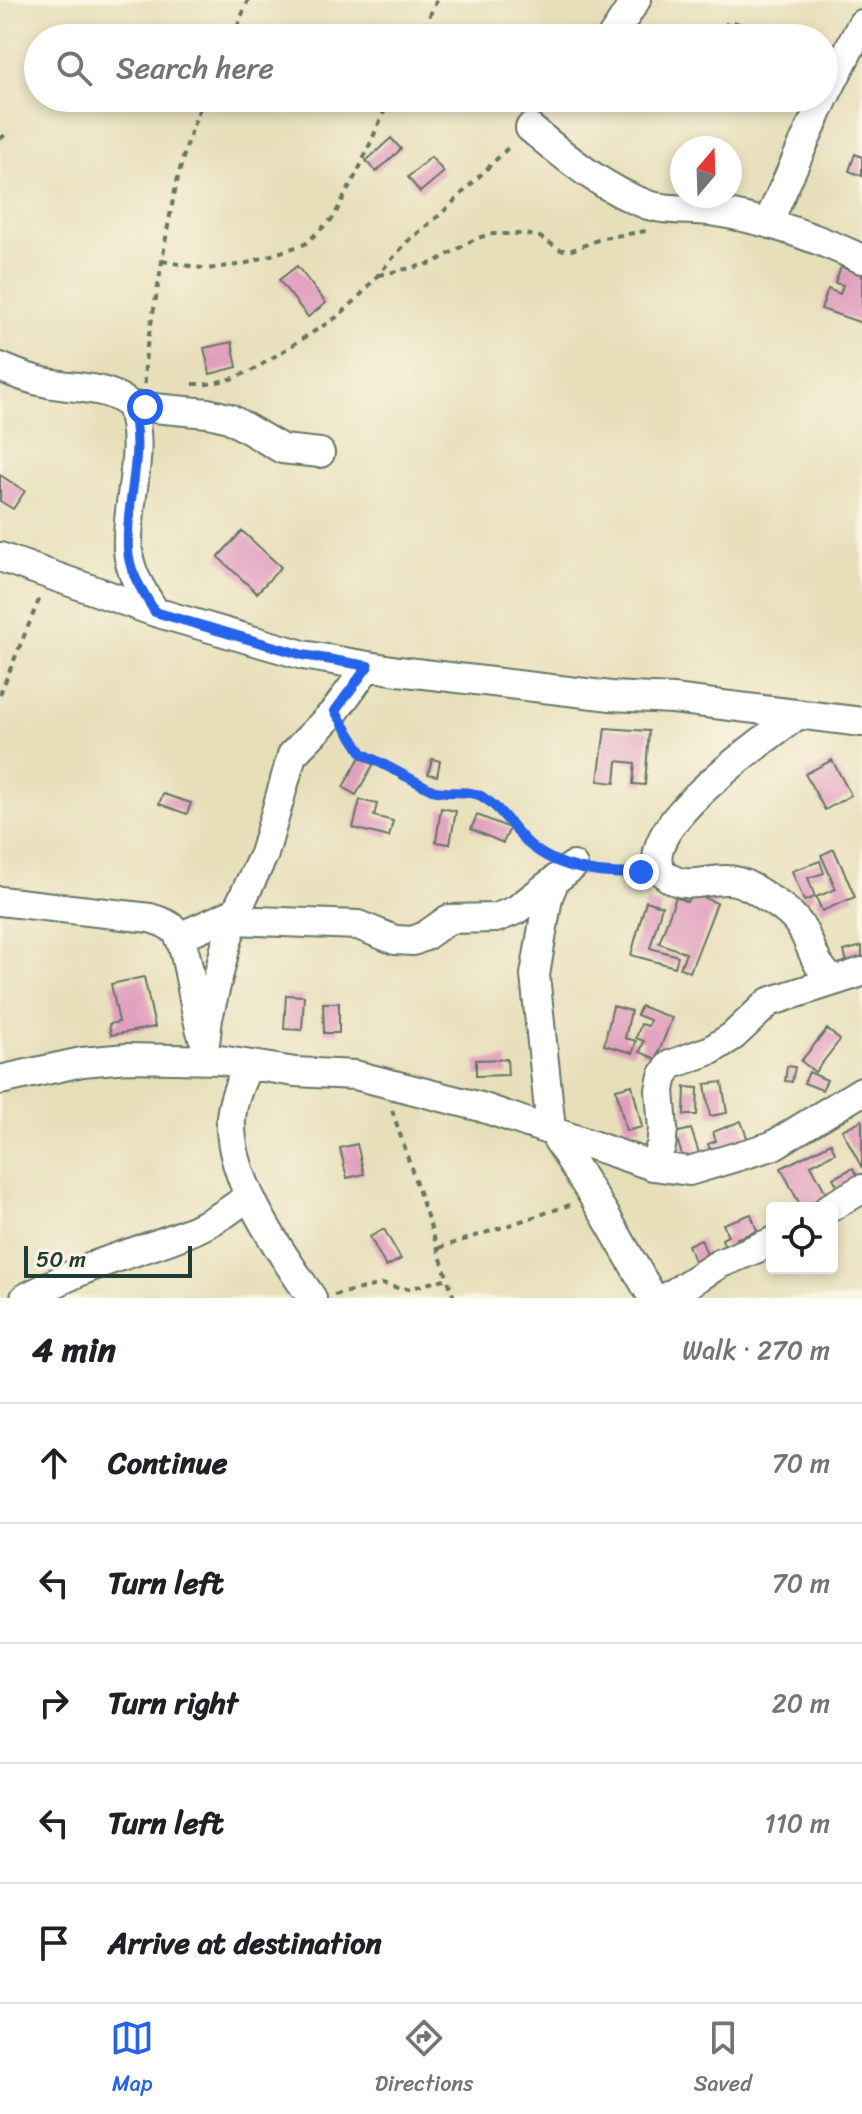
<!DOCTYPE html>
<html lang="en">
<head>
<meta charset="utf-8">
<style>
  body { margin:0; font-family:Sriracha,sans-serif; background:#f6f6f6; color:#202124 }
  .controls { position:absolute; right:24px; bottom:24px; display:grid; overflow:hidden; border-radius:8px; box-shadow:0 4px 12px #0003 }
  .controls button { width:72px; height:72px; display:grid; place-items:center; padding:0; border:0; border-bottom:2px solid #e0e0e0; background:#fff; color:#202124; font:40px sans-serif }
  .compass { position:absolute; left:670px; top:136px; width:72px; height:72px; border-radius:50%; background:#fff; box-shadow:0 4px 12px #0003; rotate:19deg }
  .scale { position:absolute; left:24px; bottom:20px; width:168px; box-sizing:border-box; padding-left:8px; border:4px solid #1f3d34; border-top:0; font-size:22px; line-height:28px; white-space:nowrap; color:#1f3d34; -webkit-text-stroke:6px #fcf5e5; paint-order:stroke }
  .stop { position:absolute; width:24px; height:24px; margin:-18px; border:6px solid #2563eb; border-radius:50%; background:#fff }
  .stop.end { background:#2563eb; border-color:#fff; box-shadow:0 2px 8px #0008 }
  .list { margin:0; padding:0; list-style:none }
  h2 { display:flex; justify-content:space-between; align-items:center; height:104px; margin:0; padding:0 32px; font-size:34px }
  h2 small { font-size:26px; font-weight:400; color:#757577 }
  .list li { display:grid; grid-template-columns:52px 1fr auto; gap:24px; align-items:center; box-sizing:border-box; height:120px; padding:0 32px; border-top:2px solid #e0e0e0 }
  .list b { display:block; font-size:30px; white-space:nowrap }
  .list em { font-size:26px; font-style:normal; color:#757577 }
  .icon { flex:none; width:44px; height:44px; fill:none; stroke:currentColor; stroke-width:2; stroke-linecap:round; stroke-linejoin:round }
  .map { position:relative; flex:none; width:862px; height:1298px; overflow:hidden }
  .search { position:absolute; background:#fff; box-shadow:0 4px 12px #0003; left:24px; right:24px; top:24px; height:88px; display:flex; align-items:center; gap:20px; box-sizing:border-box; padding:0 28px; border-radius:44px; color:#757577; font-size:30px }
  .sheet { height:704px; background:#fff }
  nav { display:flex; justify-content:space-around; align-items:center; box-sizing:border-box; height:112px; border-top:2px solid #e0e0e0; background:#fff; font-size:22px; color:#757577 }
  nav a { display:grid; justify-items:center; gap:4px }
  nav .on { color:#2563eb }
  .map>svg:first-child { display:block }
  .building { fill:#e09ebd }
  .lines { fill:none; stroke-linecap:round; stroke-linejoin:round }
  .minor-casing { stroke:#657663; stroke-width:32 }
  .path { stroke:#657663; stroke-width:4; stroke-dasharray:6 6; stroke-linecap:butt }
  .minor { stroke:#fff; stroke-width:28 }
  .route { stroke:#2563eb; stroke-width:10 }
</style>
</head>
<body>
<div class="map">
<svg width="862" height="1298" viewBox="0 0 862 1298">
  <rect width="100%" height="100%" fill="#fcf5e5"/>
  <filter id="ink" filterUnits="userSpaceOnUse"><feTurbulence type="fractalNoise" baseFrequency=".0125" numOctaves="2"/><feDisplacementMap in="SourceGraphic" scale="16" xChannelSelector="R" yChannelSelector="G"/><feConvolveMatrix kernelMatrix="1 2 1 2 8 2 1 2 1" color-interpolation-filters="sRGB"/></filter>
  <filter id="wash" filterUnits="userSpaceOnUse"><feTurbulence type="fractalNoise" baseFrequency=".006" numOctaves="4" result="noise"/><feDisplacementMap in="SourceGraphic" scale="32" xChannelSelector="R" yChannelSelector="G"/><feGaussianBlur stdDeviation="1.8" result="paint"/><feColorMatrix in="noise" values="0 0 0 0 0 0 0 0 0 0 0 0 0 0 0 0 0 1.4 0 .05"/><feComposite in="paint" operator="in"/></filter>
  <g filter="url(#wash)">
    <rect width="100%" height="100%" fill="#e7dfb9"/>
    <g id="blocks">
      <path class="building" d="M 734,21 L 761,32 L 758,38 L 719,38 L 726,23 L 732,26 Z
        M 391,138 L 401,149 L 376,172 L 366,161 Z
        M 855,154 L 862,157 L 862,176 L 849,171 Z
        M 431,157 L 444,172 L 420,192 L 408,177 Z
        M 297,266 L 326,303 L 308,317 L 279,280 Z
        M 841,267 L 862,275 L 862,323 L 821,309 L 828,289 L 840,294 L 843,285 L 835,283 Z
        M 232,342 L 237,367 L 210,374 L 204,348 Z
        M 0,475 L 25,491 L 13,509 L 0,501 Z
        M 242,531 L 281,567 L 257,593 L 218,557 Z
        M 605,728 L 649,731 L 645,785 L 633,784 L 635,763 L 617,761 L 615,783 L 598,781 Z
        M 360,757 L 373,765 L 356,795 L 343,787 Z
        M 432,759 L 440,761 L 437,776 L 428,774 Z
        M 832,760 L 851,795 L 825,810 L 805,774 Z
        M 163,794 L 191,803 L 187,814 L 159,804 Z
        M 360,800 L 377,804 L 374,816 L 393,821 L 389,837 L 353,828 Z
        M 441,808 L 456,811 L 450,844 L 436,842 Z
        M 477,815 L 510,828 L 503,843 L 471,829 Z
        M 834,849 L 855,897 L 822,911 L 816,897 L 836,889 L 821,855 Z
        M 820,861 L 824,873 L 808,878 L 815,897 L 804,901 L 792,871 Z
        M 691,893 L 717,903 L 690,972 L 680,968 L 686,953 L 659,943 L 676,897 L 687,902 Z
        M 646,901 L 662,906 L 650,948 L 678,956 L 675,967 L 631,955 Z
        M 862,946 L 862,959 L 847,963 L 844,951 Z
        M 144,977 L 155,1027 L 111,1035 L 109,1024 L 119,1022 L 111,984 Z
        M 286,995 L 304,996 L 302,1030 L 284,1029 Z
        M 323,1003 L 339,1003 L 339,1033 L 324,1033 Z
        M 613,1006 L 631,1011 L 625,1038 L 636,1041 L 633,1053 L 604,1045 Z
        M 641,1006 L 672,1018 L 656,1059 L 640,1052 L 644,1041 L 636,1038 L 641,1024 L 648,1026 L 650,1020 L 637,1015 Z
        M 827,1029 L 840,1040 L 815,1072 L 801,1061 Z
        M 507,1059 L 508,1075 L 476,1076 L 476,1060 Z
        M 787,1066 L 795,1067 L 792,1082 L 785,1081 Z
        M 809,1072 L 827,1080 L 822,1090 L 804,1083 Z
        M 722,1082 L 727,1113 L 710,1116 L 705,1084 Z
        M 632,1085 L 642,1127 L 626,1131 L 616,1089 Z
        M 685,1087 L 698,1088 L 697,1115 L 684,1115 Z
        M 862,1120 L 862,1168 L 842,1130 Z
        M 741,1121 L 749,1143 L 713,1157 L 708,1144 L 716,1141 L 713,1132 Z
        M 691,1129 L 699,1153 L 683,1158 L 675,1133 Z
        M 831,1143 L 835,1153 L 811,1165 L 827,1195 L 801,1207 L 781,1168 Z
        M 357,1144 L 364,1174 L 347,1178 L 340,1148 Z
        M 853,1168 L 859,1180 L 839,1189 L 833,1178 Z
        M 751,1214 L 757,1231 L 737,1238 L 743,1255 L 729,1260 L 722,1239 L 728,1236 L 723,1224 Z
        M 384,1229 L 401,1259 L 386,1267 L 370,1237 Z
        M 701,1239 L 709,1260 L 696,1266 L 688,1245 Z"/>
    </g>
  </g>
  <g filter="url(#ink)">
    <use href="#blocks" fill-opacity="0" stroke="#657663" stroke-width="2"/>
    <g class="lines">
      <g class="minor-casing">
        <path id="minor" d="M 611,38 L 636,0
          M 824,98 L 862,24
          M 530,128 C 567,158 603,189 648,205 C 670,212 694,208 716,212 C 768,220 815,237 862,259
          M 768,223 L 824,98
          M 0,367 C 16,374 31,380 48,383 C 77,389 107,385 131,406 C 146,453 126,501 128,549 C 129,573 143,592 155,612
          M 131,406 L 208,413 L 229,418 L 282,449 L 320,453
          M 0,557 L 155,612 L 303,655 L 398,671 L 611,696 L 673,699 L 862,722
          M 796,716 C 771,735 616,840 668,877 C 687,890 708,879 727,880 C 741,880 755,889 766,897 C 778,904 795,916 802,929 C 813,948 814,966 833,980
          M 573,866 L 555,880 L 548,897 L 535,975 L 551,1129 L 605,1215 L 653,1298
          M 0,901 L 150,918 C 160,921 171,924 177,933 C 189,950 193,1011 203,1037
          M 233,920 L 358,925 L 395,940 L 413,941 L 425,936 L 449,919 L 496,918 L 516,910 L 555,880
          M 179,937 L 236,912
          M 205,1043 L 208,1018 L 226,945 L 236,912 L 264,854 L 292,755 L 335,711 L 368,666
          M 248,1065 C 241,1082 232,1100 231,1119 C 228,1179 279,1250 312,1298
          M 0,1080 L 82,1062 L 127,1058 L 220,1060 L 295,1072 L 355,1075 L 481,1107 L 653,1166 L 689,1171 L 772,1146 L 862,1091
          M 653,1166 L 661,1146 L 663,1129 L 660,1090 L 663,1076 L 670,1065 L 711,1050 L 733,1036 L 769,1002 L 862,972
          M 829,1208 L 862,1189
          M 25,1298 C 44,1289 62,1279 81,1271 C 139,1246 202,1238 249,1195
          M 666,1298 L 719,1264 L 772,1242"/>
      </g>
      <path class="path" d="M 233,38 L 248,0
        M 419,38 L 437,0
        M 544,109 L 552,98
        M 0,139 L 5,135
        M 162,261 L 207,269 L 244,264 L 305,244 L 333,218 L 360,167 L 390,98
        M 379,275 L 433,263 L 475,239 L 490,234 L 525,234 L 540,237 L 561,250 L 572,250 L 603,238 L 646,231
        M 145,384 C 143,352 152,323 157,292 C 168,225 177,160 204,98
        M 193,384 L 208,384 L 231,379 L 253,370 L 337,317 L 356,300 L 407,242 L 441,214 L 511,145
        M 0,694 L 41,595
        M 348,731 C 352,738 355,746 361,752 C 376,766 423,789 444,793 C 456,796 468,790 480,796 C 509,810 519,844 549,856
        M 595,873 L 617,875 L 637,872
        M 392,1110 L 454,1298
        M 439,1248 L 570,1205
        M 334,1295 L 382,1284 L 402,1289 L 412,1288 L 448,1278"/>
      <use href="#minor" class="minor"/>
    </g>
  </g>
  <g class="lines" filter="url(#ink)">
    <path class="route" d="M 145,407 L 131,406 C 146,453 125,501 128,549 C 129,573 143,592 155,612 L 303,655 L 368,666 L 335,711 L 362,753 L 432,790 C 448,795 468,789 481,796 C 500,807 510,825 525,840 C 551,868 605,877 641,872"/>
  </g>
</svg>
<div class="controls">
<button><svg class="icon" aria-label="locate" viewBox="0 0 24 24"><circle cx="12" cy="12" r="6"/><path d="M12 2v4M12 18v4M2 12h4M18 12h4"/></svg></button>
</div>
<svg class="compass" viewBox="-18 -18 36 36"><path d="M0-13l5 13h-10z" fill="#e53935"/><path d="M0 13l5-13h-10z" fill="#757577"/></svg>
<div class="scale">50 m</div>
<div class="stop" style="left:145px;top:407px"></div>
<div class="stop end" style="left:641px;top:872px"></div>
<div class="search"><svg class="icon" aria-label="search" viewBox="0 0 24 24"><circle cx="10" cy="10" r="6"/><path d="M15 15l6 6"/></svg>Search here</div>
</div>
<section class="sheet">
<h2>4 min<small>Walk · 270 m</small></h2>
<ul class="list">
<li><svg class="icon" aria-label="ahead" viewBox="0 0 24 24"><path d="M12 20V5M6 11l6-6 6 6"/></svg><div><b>Continue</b></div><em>70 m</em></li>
<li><svg class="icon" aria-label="left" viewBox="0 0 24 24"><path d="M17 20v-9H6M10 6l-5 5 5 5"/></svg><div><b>Turn left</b></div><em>70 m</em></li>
<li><svg class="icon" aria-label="right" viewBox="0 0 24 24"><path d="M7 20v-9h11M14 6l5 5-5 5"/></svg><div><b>Turn right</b></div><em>20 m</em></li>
<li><svg class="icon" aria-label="left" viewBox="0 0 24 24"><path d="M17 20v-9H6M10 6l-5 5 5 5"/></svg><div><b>Turn left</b></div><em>110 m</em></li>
<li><svg class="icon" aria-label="arrive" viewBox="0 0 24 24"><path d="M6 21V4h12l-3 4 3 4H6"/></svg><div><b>Arrive at destination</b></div></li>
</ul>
</section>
<nav>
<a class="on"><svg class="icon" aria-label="map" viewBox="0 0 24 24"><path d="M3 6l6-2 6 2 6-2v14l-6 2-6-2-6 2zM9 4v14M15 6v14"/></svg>Map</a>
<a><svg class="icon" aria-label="directions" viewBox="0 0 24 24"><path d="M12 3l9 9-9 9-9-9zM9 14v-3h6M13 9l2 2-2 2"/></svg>Directions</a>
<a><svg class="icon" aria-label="saved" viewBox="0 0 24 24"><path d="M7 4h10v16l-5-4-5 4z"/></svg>Saved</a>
</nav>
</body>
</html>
